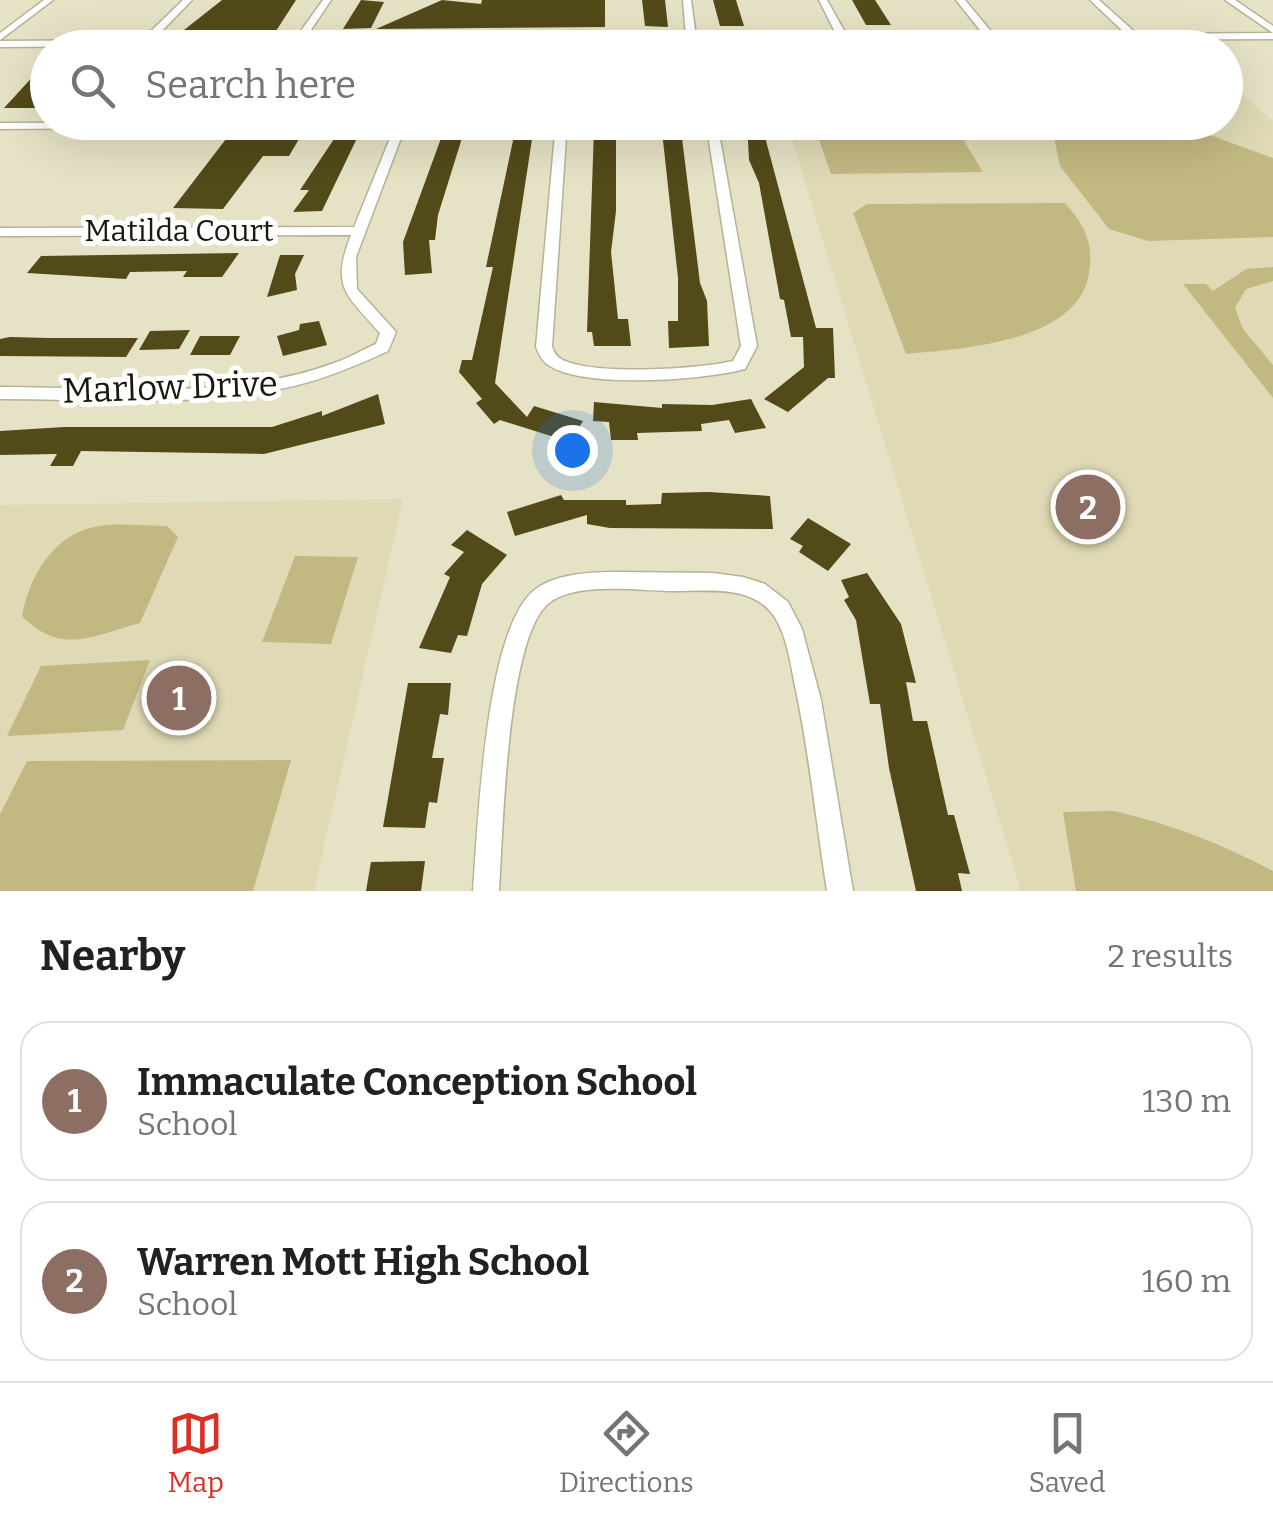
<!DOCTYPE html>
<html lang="en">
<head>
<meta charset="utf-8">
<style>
  body { margin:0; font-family:Bitter,serif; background:#f6f6f6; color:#202124 }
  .you { position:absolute; left:572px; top:450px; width:35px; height:35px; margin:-25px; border:8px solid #fff; border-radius:50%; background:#1a73e8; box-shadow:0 0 0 15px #1a73e833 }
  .badge { display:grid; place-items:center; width:65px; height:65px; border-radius:50%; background:#d93025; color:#fff; font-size:32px; font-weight:700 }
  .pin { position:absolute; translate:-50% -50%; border:5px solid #fff; box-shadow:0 2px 10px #0006 }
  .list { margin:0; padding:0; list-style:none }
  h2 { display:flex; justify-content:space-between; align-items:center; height:130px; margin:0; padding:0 40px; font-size:42px }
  h2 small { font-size:32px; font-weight:400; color:#757577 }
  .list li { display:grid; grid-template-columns:65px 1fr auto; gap:30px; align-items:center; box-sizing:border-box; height:160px; margin:0 20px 20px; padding:0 20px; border:2px solid #e0e0e0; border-radius:30px }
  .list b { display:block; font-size:38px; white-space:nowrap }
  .list p { margin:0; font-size:32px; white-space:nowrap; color:#757577 }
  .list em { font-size:32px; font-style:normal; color:#757577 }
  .icon { flex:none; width:55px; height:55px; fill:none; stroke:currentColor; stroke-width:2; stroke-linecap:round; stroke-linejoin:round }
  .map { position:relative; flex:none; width:1273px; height:891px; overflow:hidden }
  .search { position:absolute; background:#fff; box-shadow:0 10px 40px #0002; left:30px; right:30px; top:30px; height:110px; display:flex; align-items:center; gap:25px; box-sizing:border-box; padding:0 35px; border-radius:55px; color:#757577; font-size:38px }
  .sheet { height:490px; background:#fff }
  nav { display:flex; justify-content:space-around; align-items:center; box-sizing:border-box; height:140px; border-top:2px solid #e0e0e0; background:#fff; font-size:28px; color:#757577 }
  nav a { display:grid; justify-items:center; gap:5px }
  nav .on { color:#d93025 }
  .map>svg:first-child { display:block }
  .built { fill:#dfdab5 }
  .green { fill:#c2b982 }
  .building { fill:#524a19 }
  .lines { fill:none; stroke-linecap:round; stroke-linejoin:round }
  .street-casing { stroke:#b6b296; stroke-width:3 }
  .street { fill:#fff; fill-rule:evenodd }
  .labels { text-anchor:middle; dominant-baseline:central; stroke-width:10; stroke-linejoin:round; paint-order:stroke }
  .far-street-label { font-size:30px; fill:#1a180e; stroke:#fff }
  .street-label { font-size:35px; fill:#1a180e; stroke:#fff }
</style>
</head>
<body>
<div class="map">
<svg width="1273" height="891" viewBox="0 0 1273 891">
  <rect width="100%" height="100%" fill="#e6e2c5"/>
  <path class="built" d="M 1226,81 L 1273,121 L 1273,891 L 1021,891 L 787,123 L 1226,122 Z
    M 403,499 L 314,891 L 0,891 L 0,505 Z"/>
  <path class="green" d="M 813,123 L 953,123 L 983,172 L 831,174 Z
    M 1051,123 L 1177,123 L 1273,158 L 1273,237 L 1148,241 L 1109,229 L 1060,166 Z
    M 1065,203 C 1085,225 1094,244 1089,274 C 1077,343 960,349 906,354 L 853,213 L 867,204 Z
    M 1273,267 L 1273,281 L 1246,289 L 1235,308 L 1243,329 L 1273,365 L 1273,398 L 1183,284 L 1206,284 L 1213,291 L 1246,269 Z
    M 167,526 L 178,537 L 140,623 C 92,636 61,656 22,616 C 29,578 52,536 94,527 C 116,522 144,526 167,526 Z
    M 295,556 L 358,557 L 331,644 L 262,642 Z
    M 150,660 L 123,730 L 7,736 L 41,666 Z
    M 291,760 L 253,891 L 0,891 L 0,814 L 27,761 Z
    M 1114,811 C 1171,824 1222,844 1273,871 L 1273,891 L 1076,891 L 1063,812 Z"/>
  <path class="building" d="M 222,0 L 296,0 L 276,31 L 184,30 Z
    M 361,0 L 384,2 L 371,28 L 343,29 Z
    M 442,0 L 481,4 L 482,0 L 605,0 L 605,27 L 376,29 Z
    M 642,0 L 665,0 L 668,27 L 645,26 Z
    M 713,0 L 736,0 L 744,26 L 720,26 Z
    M 852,0 L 875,0 L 891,25 L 866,25 Z
    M 48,60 L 48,104 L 43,108 L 4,108 Z
    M 447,122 L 467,122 L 438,215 L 435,240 L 429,240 L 432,273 L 405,275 L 403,242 Z
    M 517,122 L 533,122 L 532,139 L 495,383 L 527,417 L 534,406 L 583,421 L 570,442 L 500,420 L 494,424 L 476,403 L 482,399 L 459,372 L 462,360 L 472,360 L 493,267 L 486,267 Z
    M 661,122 L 680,122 L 700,283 L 707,301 L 709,346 L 669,348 L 668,321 L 678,321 L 678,278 Z
    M 747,122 L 761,122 L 816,328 L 833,328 L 835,378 L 828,378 L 788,412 L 764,399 L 804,367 L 803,337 L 791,337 L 784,300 L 780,299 L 759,183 L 749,160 Z
    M 594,129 L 616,129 L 616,211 L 611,252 L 618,319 L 628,319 L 631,346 L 594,346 L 592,332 L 587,332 Z
    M 336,136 L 358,136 L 322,211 L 293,212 L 309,190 L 300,190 Z
    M 264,138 L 299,139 L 289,156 L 263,156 L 223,209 L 173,208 L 226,139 Z
    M 239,253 L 222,277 L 183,277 L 187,271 L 130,272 L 126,279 L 27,273 L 41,256 Z
    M 280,255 L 304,255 L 295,274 L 297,290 L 267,297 Z
    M 319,321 L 327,345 L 283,356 L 277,336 L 299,330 L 300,324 Z
    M 190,330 L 179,349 L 139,350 L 150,331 Z
    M 200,336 L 240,336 L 230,355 L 190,355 Z
    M 10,337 L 49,338 L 138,338 L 126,357 L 0,356 L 0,339 Z
    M 378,394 L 385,424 L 264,454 L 81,451 L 73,466 L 50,466 L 57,454 L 0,455 L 0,431 L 64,427 L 272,427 L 322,411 L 322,416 Z
    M 751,399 L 766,428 L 735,433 L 729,420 L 701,424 L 702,431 L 637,433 L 638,440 L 611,440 L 609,422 L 593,421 L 594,402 L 662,408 L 662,404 L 712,405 Z
    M 709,492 L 770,496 L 773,529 L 610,528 L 587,524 L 587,515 L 515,536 L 507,512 L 561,495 L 564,500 L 626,500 L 626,505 L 661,504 L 662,493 Z
    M 808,518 L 851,544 L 828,571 L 799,552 L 803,546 L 790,539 Z
    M 467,530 L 507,555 L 482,584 L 467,636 L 458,635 L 451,653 L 419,648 L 450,577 L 444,574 L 464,552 L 451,545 Z
    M 867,573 L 901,624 L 916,683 L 906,682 L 913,721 L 927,721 L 948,815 L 954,815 L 970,874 L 958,873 L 962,891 L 916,891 L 889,768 L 880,704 L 870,704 L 856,620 L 844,600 L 849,597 L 841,580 Z
    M 408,683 L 451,683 L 448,715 L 440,714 L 432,758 L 444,758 L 437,803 L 429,802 L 425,828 L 383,827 Z
    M 425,861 L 421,891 L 366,891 L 371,862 Z"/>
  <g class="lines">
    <g class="street-casing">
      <path id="street" d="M 44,0 L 53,0 L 0,40 L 0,33 Z
        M 183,0 L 192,0 L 153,40 L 295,39 L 323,0 L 331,0 L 305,39 L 686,37 L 683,0 L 691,0 L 696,37 L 837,36 L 819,0 L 827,0 L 847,36 L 984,35 L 956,0 L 965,0 L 994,35 L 1126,34 L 1090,0 L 1099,0 L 1137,34 L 1273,33 L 1273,39 L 696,42 L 696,48 L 688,48 L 687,42 L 0,47 L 0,41 L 142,40 Z
        M 1225,0 L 1235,0 L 1273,26 L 1273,33 Z
        M 556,122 L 567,122 L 552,347 C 555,353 555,355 561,359 C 591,376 699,369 733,361 L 741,346 L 706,122 L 717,122 L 757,346 L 745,369 C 703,380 587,389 550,366 C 542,362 539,354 536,347 Z
        M 0,123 L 407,122 L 356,257 L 357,289 L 396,332 L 388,351 C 358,365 327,378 294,386 C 199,408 97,399 0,399 L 0,387 C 107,387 233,401 334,363 C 349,358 362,350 376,344 L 380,333 C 347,295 330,288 351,235 L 0,236 L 0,228 L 354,227 L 395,126 L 0,129 Z
        M 619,572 L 713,573 L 743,577 L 765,584 L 788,602 L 802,629 L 821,700 L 853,891 L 827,891 C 816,821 809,750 794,681 C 790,660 786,634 774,616 C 751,583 703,592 668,591 C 636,590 575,582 549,603 C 506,637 503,834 499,891 L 473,891 C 478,824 485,638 531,593 C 552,573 592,572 619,572 Z"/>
    </g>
    <use href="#street" class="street"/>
  </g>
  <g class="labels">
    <g class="far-street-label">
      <text x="179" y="231">Matilda Court</text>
    </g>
    <g class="street-label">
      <text transform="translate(170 387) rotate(-2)">Marlow Drive</text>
    </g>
  </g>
</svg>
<div class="you"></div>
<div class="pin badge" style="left:179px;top:698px;background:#8d6e63">1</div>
<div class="pin badge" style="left:1088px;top:507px;background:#8d6e63">2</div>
<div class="search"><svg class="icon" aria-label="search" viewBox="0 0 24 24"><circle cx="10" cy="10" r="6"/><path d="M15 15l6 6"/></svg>Search here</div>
</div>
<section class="sheet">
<h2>Nearby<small>2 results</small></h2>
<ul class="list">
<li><span class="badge" style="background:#8d6e63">1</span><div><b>Immaculate Conception School</b><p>School</p></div><em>130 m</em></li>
<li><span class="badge" style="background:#8d6e63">2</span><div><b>Warren Mott High School</b><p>School</p></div><em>160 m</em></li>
</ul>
</section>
<nav>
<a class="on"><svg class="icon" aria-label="map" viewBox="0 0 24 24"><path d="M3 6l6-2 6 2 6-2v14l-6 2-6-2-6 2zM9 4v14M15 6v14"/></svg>Map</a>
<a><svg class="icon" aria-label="directions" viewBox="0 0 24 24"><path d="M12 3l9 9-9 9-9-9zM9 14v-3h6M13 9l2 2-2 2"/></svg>Directions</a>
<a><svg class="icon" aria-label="saved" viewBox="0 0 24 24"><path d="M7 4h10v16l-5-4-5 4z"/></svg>Saved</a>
</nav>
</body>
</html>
